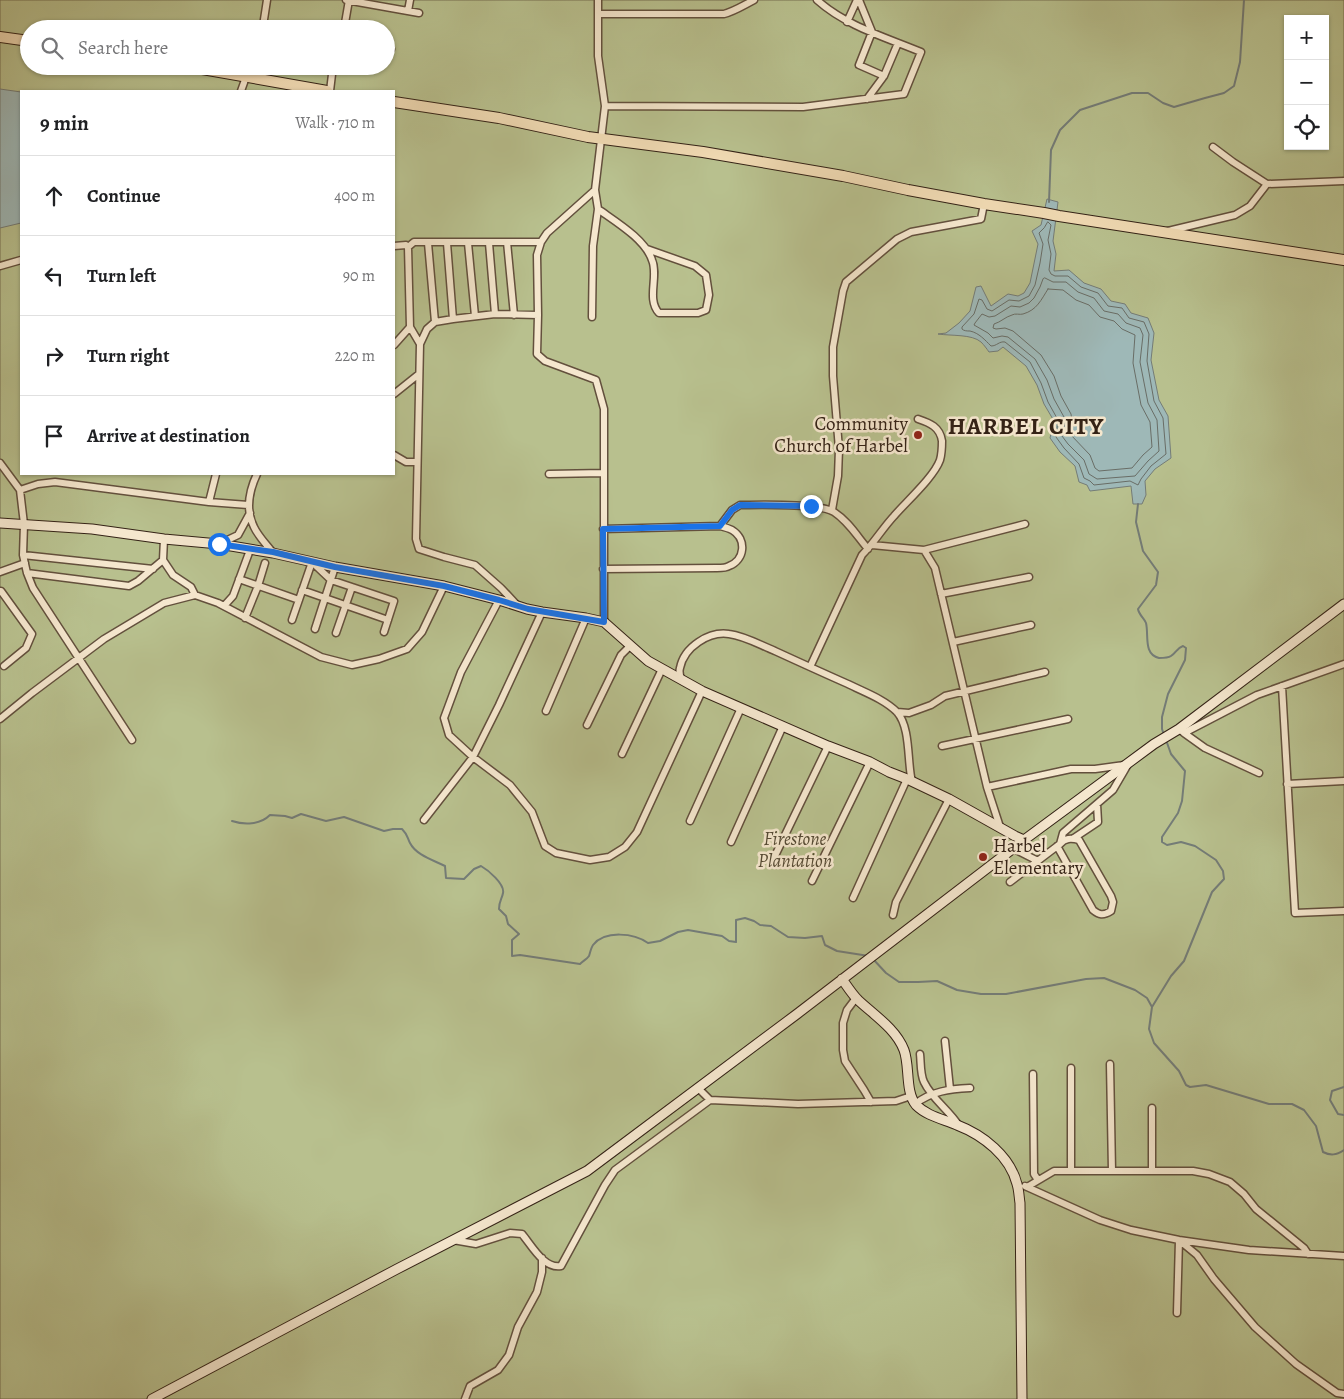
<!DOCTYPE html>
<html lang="en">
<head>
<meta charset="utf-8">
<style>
  body { margin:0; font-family:Alegreya,serif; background:#f2f2f2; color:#202124 }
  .controls { position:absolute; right:15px; top:15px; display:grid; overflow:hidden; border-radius:0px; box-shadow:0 1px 4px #0004 }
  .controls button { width:45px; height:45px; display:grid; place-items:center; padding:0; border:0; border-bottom:1px solid #e0e0e0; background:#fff; color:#202124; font:25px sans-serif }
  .stop { position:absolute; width:15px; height:15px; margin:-11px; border:4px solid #1a73e8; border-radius:50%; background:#fff }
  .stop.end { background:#1a73e8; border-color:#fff; box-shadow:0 1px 5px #0008 }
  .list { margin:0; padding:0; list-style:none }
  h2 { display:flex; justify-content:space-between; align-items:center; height:65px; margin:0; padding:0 20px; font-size:21px }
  h2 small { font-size:16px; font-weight:400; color:#757577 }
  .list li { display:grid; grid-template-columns:32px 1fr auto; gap:15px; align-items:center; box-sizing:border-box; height:80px; padding:0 20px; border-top:1px solid #e0e0e0 }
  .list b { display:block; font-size:19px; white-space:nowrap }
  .list em { font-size:16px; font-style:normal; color:#757577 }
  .icon { flex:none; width:28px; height:28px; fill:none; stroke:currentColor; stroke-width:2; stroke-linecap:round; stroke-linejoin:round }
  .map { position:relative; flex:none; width:1344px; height:1399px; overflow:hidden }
  .search { position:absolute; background:#fff; box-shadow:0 1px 4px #0004; left:20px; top:20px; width:375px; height:55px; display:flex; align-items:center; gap:12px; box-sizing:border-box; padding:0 18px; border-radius:28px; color:#757577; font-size:19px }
  .panel { position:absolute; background:#fff; box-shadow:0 1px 4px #0004; left:20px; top:90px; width:375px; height:385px; border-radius:0px }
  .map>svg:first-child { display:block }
  .green { fill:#b8c08e; stroke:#767152; fill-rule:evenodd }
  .water { fill:#9eb8b7; stroke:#747c77 }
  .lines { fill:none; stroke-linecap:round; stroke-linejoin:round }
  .shore { stroke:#696d66; stroke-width:1 }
  .stream { stroke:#747c77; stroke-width:2 }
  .street-casing { stroke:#63503d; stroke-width:9 }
  .secondary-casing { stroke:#342216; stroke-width:11 }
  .primary-casing { stroke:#342216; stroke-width:12 }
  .street { stroke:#f5e7ce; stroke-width:6 }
  .secondary { stroke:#f5e7ce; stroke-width:9 }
  .primary { stroke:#f0dab3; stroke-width:10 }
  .route { stroke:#1a73e8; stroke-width:6 }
  .poi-dot { fill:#8f2418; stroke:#f5e7ce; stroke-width:2 }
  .labels { text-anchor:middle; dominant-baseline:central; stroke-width:5; stroke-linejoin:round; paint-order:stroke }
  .poi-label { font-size:19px; fill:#342216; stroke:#f5e7ce; text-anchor:end }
  .park-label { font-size:19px; font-style:italic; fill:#554a34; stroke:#f5e7ce }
  .district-label { font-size:24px; font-weight:bold; letter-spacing:1px; fill:#342216; stroke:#f5e7ce }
</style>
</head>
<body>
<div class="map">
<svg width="1344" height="1399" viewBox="0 0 1344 1399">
  <rect width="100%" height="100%" fill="#f0dab3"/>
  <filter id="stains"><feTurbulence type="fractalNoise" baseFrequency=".004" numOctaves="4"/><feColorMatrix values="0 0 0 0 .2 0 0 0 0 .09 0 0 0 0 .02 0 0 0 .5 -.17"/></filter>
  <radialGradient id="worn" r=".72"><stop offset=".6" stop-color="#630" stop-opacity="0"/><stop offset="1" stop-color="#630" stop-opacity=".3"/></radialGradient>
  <path class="green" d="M 0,0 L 1344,0 L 1344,1399 L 0,1399 ZM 1288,19 L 1325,19 L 1325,146 L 1288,146 ZM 29,29 L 386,29 L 386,66 L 29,66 ZM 21,91 L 394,91 L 394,474 L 21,474 Z"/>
  <path class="water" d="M 0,89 L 21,92 L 21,223 L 0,228 Z
    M 1047,199 L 1058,202 L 1053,241 L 1056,254 L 1054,271 L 1069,270 L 1084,283 L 1101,289 L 1111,301 L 1125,304 L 1131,313 L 1148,318 L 1154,333 L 1151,360 L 1159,400 L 1168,416 L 1171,458 L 1155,469 L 1145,481 L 1146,495 L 1142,504 L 1133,504 L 1131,486 L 1090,491 L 1087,485 L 1079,482 L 1075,466 L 1060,452 L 1050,438 L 1054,421 L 1044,404 L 1037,385 L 1026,366 L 1003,347 L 998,351 L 989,352 C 987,349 984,345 981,342 C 972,334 951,336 938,334 L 946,333 L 959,323 L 970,311 L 976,287 L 981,286 L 991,306 L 1008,294 L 1018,296 L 1024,293 L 1030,283 L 1038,244 L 1032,231 L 1041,225 Z"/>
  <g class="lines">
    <path class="shore" d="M 1048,222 L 1051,225 L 1048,240 L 1051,254 L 1049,270 L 1051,274 L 1055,276 L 1068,276 L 1081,287 L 1098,293 L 1108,306 L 1122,308 L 1129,318 L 1144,322 L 1149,334 L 1147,361 L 1154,401 L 1163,418 L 1166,454 L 1151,466 L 1141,479 L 1138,485 L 1130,481 L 1094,485 L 1090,481 L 1084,478 L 1079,464 L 1064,448 L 1056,437 L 1058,420 L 1048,402 L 1041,383 L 1030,362 L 1005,342 C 999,341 997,346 991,346 C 985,340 979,333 970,331 C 967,331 964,331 962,329 L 962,327 L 974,314 L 979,299 L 982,300 L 987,309 L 992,311 L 1009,300 L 1019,301 L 1029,296 L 1035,285 L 1040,263 L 1043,244 L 1039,233 L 1044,228 Z
      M 1045,278 L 1053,282 L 1066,282 L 1078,292 L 1094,298 L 1104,311 L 1118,314 L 1126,323 L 1140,328 L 1143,335 L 1140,362 L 1148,403 L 1157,420 L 1159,451 L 1148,461 L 1135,476 L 1097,479 L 1089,474 L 1084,460 L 1068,444 L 1062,436 L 1065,422 L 1064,417 L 1054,399 L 1047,380 L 1035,359 L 1008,337 L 1002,336 L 993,338 L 988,333 L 974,325 L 975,323 L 982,314 L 989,317 L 995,316 L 1011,306 L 1020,307 L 1029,303 L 1034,298 L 1040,287 L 1043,279 Z
      M 1048,289 L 1063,290 L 1076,300 L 1089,305 L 1100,317 L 1114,321 L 1122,329 L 1135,335 L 1133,363 L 1141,405 L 1150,422 L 1152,447 L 1143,455 L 1132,468 L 1099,471 L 1095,468 L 1090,455 L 1070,434 L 1072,421 L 1071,414 L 1061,396 L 1054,376 L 1041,355 L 1013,331 L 1005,328 L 996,329 L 993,328 L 994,324 C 1001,322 1005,317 1012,315 C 1015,313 1020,315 1023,314 C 1037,310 1041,300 1048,289 Z"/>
    <path class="stream" d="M 1049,202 L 1051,150 L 1060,130 L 1080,110 L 1132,93 L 1148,93 L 1163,103 L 1174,107 L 1205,98 L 1224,93 L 1234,86 L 1240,62 L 1244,0
      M 1138,504 L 1136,522 L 1143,551 L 1158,572 L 1156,585 L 1138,609 C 1139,615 1144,618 1146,623 C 1149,635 1143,654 1159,658 C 1162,658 1168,658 1171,656 C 1176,653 1177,648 1183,646 L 1186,648 L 1185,660 L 1168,694 L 1162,717 L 1162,729 L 1164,735
      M 1166,740 L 1171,754 L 1185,771 L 1182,801 L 1178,813 L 1162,837 L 1162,842 L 1167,845 L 1181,842 L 1195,846 L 1216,860 L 1223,871 L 1224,879 L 1212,892 L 1184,961 L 1171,976 L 1152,1007 L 1149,1029 L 1154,1043 L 1179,1071 L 1186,1085 L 1190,1087 L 1206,1085 L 1269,1104 L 1292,1104 L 1304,1110 L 1316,1126 L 1323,1152 C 1331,1156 1336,1155 1344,1150
      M 232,821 C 244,825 260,825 270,815 L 285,816 L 292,818 L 301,814 L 326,821 L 344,817 L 384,831 L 393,829 L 402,829 C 408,835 407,837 410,843 C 416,855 433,860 445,866 L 446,878 L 464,879 L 474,869 L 481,866 C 488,870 505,884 503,893 C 502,899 499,901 499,909 L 506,916 L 508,924 L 519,934 L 512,940 L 512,956 L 520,955 L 580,964 C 583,961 587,959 589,956 C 590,953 591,948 593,945 C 605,930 634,933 648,943 L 660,941 L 678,932 L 688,930 L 722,936 L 729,941 L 736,942 L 736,920 L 745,918 L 754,921 L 760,925 L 771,926 L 788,937 L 805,938 L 822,936 L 825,945 L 837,951 L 869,956
      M 873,959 L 886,973 L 899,982 L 918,982 L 937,981 L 957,990 L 981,994 L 1006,994 L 1086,979 L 1104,978 L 1135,990 L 1147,998 L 1152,1007
      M 1344,1087 L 1332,1091 L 1330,1100 L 1338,1114 L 1344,1115"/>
    <g class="street-casing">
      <path id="street" d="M 267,0 L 263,26 L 275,29
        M 346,0 L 419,13
        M 598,0 L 598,14
        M 859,0 L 872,32 L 859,65 L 884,76
        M 408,11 L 410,0
        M 847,22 L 857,0
        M 344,29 L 349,0
        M 386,49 L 391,49
        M 241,91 L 246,77
        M 330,91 L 333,66
        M 867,99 L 884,76 L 898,43
        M 605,106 L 803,107 L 904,94 L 921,52 C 885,37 846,26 817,0
        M 1213,147 L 1233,162 L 1267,184
        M 598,209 C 616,222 645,239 652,260 C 659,276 646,299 659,313 L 698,313 L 706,310 L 709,295 L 706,275 L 695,266 L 647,249
        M 1168,231 L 1235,215 L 1250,206 L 1267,184 L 1344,181
        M 507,242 L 514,315
        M 428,243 L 435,322
        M 447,243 L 453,319
        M 468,243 L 475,316
        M 489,243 L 495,314
        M 394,246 L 406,245 L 408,247
        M 0,266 L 21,260
        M 592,317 L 593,246 L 598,209 L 595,190
        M 420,344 L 410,327 L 408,247 L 414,242 L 541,242
        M 394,345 L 410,327
        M 394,394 L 419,374
        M 394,455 L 406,462 L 417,462
        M 0,463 L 20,490 L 24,524 L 23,555 L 27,573 L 33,588 L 132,740
        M 257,474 C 249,491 245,509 254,527 C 258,536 267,545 273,553
        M 549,474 L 604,473
        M 20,490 L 38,484 L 55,482 L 209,502 L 248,505
        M 209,502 L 216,474
        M 832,510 L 838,476 L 839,449 L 833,376 L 833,347 L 843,291 L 846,282 L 897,239 L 911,232 L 981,219 L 984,204
        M 720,526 L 732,510 L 740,505 C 759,505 820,503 834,512 C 848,521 857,536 868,549
        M 164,539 L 163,560 L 173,575 L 191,587 L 195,595
        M 219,544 L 238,535 L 250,513
        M 872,545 L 924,550 L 1025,524
        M 924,550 L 935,568 L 987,787 L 1000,827
        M 23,555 L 153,569
        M 603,569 L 717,568 C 721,568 726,568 729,566 C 745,560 747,539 732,530 C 728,528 724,527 720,526 L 603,529
        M 0,572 L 25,563
        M 27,573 L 129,586 L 138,581 L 163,560
        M 239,579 L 299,600
        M 302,590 L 388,620
        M 0,591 L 1,591 L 32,634 L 26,648 L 4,666
        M 941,594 L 1029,577
        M 499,600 L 461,672 L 444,718 L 449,735 L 473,757 L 510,785 L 532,812 L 545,846 L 556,853 L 590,860 L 609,857 L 625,847 L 637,832 L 702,691
        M 517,605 L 501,588 L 475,565 L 444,557 L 419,549 L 416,539 L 420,344 L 427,329 L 435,322 L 453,319 L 495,314 L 538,315
        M 224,606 L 233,596 L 250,550
        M 245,618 L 258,586 L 265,563
        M 292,620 L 312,562 L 331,580 L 394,601 L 384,632
        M 604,622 L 604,409 L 596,380 L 545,361 L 537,354 L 538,315 L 537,255 L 541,242 L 547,233 L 595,190 L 605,106 L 598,56 L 598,14 L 724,14 C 735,11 744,5 754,0
        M 315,629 L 335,567
        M 336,633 L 352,587
        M 953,642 L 1031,625
        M 810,667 L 862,555 C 874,543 882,529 894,516 C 906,502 934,477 940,460 C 942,453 942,447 942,441 C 940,427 930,423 918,419
        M 681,679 C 680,676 679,671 680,668 C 684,647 709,631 729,634 C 745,636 760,645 775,651 C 799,662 823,673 848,684 C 864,692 884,699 897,712 C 911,728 907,762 912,782
        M 1282,686 L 1295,913 L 1344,911
        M 546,711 L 586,618
        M 897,712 L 909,713 L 931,705 L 945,696 L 1045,672
        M 0,719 L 32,693 L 104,639 L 164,603 L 195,595 L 218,603 L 321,657 L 352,665 L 379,659 L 407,649 L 422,632 L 444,586
        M 587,725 L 621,655 L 630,646
        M 1179,729 L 1184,733 L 1257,695 L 1344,664
        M 1184,733 L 1205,748 L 1259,773
        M 942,746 L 1068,719
        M 622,754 L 662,669
        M 1287,784 L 1344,781
        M 987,787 L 1071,769 L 1095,769 L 1124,765
        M 424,820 L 473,757 L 499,705 L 542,612
        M 690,821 L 741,708
        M 1074,838 L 1098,822 L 1097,804
        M 731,842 L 783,726
        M 1057,846 L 1093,910 C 1099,915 1103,916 1111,911 L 1113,902 L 1111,896 L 1079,840 C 1071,838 1065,838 1060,844
        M 1014,849 L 1038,861
        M 772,862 L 828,746
        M 812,881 L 870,762
        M 1010,882 L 1060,844 L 1063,833 L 1113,790 L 1127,766
        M 853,898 L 907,779
        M 893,915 L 896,902 L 949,799
        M 856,998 L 847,1010 L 843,1023 L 843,1050 L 845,1061 L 864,1090 L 871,1102
        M 945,1041 L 950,1089
        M 920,1054 C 921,1062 920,1074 924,1082 C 932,1099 949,1110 959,1126
        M 1110,1064 L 1112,1171
        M 1071,1068 L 1071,1171
        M 1033,1074 L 1034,1174 L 1038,1180
        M 698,1088 L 710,1100 L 798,1104 L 896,1101 L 911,1096
        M 915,1104 C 932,1091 950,1089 970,1088
        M 1152,1108 L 1152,1171
        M 1025,1186 L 1027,1187 L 1054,1171 L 1193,1171 L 1209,1174 L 1230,1182 L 1244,1194 L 1256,1209 L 1304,1248 L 1308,1254
        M 1027,1187 L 1100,1220 L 1131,1230 L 1179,1240 L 1249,1250 L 1344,1256
        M 453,1240 L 476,1244 L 510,1233 L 522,1234 C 532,1246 544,1269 561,1266 L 605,1185 L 615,1170 L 710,1100
        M 1180,1241 L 1197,1255 L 1214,1279 L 1255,1327 L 1296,1364 L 1337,1393 L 1344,1394
        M 1177,1313 L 1179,1240
        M 465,1399 L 470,1386 L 498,1370 L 509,1355 L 518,1327 L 537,1292 L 542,1272 L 542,1258"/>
    </g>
    <g class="secondary-casing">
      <path id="secondary" d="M 0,523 L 92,529 L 164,539 L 219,544 L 273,553 L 335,567 L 444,586 L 499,600 L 527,609 L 542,612 L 586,618 L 604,622 L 648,661 L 702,691 L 828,746 L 870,762 L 889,772 L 907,779 L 949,799 L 1015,836 L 1024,840
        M 842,979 C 847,986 852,994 858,1000 C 874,1015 896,1029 904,1050 C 910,1066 905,1092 916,1105 C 927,1116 943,1119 957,1125 C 983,1135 1010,1156 1017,1184 C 1019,1190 1019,1197 1020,1203 L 1022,1399
        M 152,1399 L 397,1269 L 587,1171 L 797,1014 L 1024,840 L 1154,744 L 1179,729 L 1344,604"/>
    </g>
    <g class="primary-casing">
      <path id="primary" d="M 0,37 L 29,41
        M 185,66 L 327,91
        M 394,102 L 499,118 L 588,137 L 703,152 L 843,176 L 908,190 L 984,204 L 1044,213 L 1059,216 L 1344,260"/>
    </g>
    <use href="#street" class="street"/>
    <use href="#secondary" class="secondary"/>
    <use href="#primary" class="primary"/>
  </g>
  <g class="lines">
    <path class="route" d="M 219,544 L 273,552 L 335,567 L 444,586 L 499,600 L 528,609 L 604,622 L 603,529 L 720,526 L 732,510 L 740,505 L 811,506"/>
  </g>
  <g class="poi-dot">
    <circle cx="918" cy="435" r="5"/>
    <circle cx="983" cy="857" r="5"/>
  </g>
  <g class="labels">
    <g class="poi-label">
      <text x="908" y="424">Community<tspan x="908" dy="22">Church of Harbel</tspan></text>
      <text x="993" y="846" text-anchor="start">Harbel<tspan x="993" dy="22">Elementary</tspan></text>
    </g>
    <g class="park-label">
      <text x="795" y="839">Firestone<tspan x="795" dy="22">Plantation</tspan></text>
    </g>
    <g class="district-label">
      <text x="1026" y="426">HARBEL CITY</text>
    </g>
  </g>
  <rect width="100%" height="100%" filter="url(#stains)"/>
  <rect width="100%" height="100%" fill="url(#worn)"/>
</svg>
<div class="controls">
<button>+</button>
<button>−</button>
<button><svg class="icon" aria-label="locate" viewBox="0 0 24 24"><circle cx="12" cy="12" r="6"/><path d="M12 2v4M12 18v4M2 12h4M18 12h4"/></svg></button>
</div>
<div class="stop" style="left:219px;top:544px"></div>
<div class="stop end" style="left:811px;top:506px"></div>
<div class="search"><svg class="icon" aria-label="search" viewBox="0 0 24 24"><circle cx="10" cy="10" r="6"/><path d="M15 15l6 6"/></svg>Search here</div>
<section class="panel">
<h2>9 min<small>Walk · 710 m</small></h2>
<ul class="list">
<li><svg class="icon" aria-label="ahead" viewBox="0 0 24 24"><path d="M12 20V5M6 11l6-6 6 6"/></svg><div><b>Continue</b></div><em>400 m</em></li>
<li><svg class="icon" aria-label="left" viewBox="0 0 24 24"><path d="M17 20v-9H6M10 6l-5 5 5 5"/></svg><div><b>Turn left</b></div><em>90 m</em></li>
<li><svg class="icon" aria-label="right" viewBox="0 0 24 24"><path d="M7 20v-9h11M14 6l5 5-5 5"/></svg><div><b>Turn right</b></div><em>220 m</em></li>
<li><svg class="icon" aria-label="arrive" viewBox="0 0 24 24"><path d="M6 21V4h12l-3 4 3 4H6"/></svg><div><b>Arrive at destination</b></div></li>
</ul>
</section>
</div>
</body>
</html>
